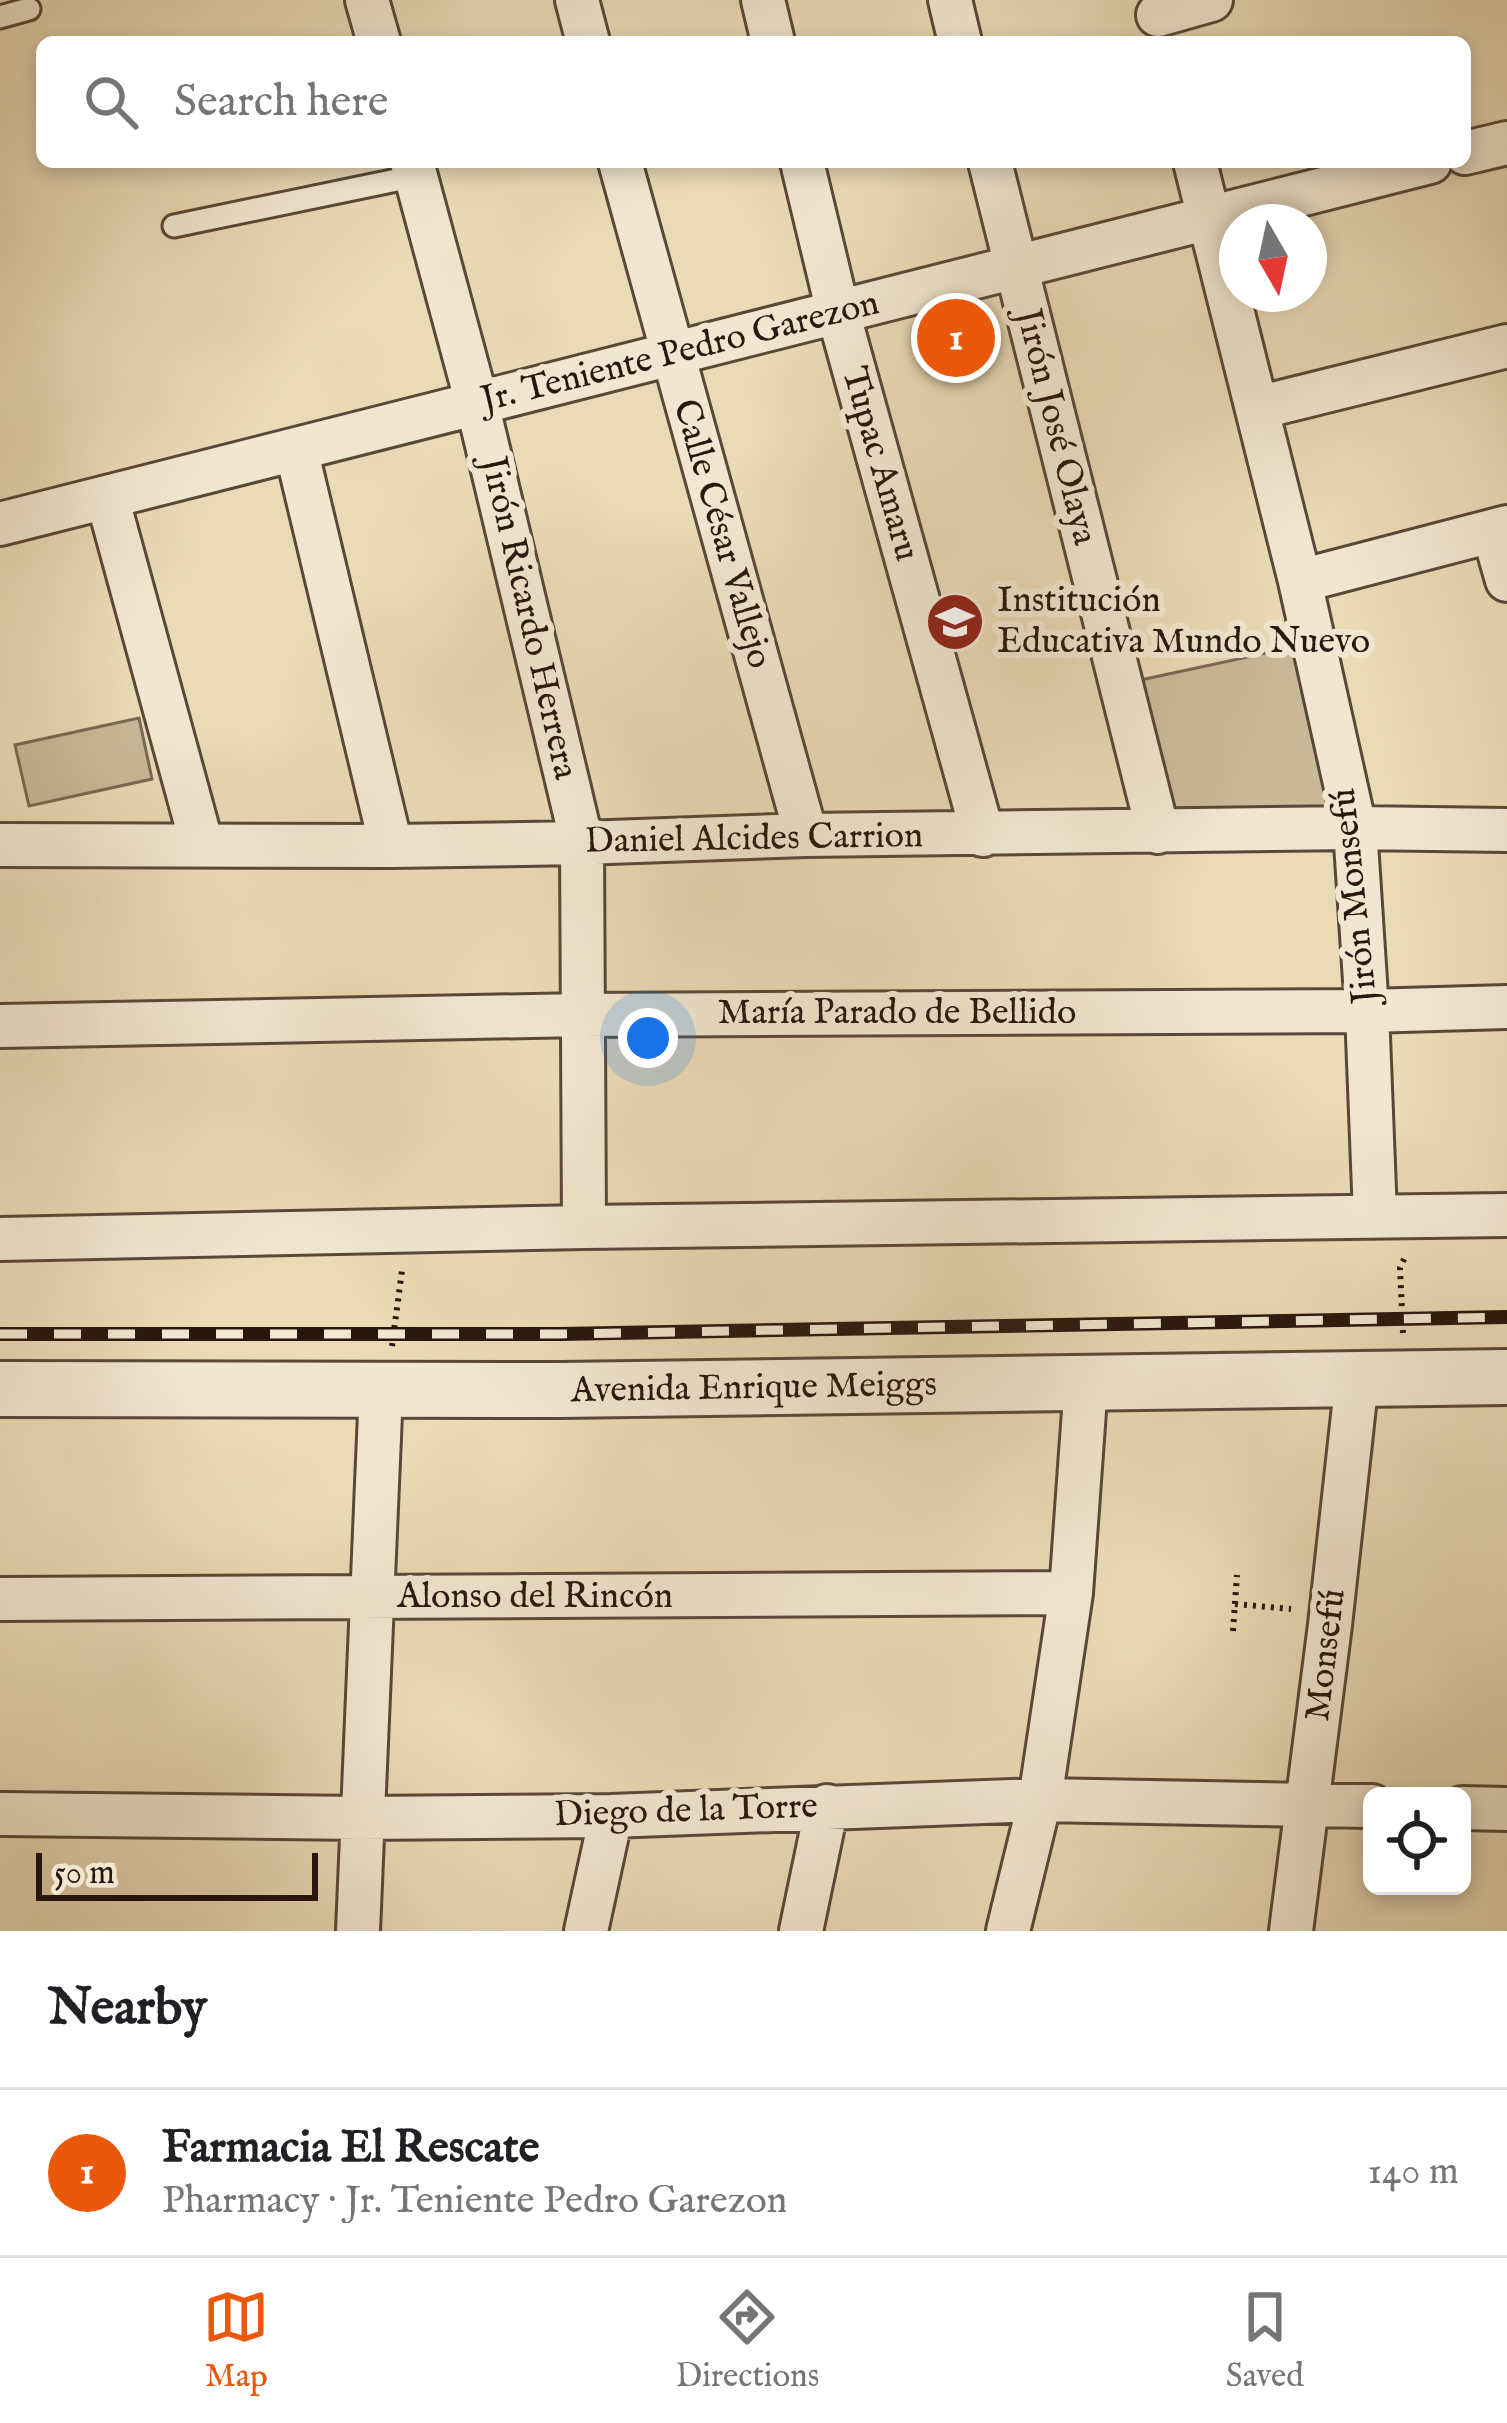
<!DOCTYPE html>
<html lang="en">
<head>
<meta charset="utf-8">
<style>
  body { margin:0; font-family:"IM FELL English",serif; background:#f6f6f6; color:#202124 }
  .controls { position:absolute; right:36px; bottom:36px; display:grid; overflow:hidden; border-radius:18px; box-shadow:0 6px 18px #0003 }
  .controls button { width:108px; height:108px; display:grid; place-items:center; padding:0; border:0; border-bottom:3px solid #e0e0e0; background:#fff; color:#202124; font:60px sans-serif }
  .compass { position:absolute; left:1219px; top:204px; width:108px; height:108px; border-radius:50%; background:#fff; box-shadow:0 6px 18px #0003; rotate:171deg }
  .scale { position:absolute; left:36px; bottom:30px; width:282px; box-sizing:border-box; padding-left:12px; border:6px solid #29170e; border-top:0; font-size:33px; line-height:42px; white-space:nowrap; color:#29170e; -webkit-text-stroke:9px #f1e7d0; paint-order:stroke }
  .you { position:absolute; left:648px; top:1038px; width:42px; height:42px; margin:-30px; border:9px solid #fff; border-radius:50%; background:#1a73e8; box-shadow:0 0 0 18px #1a73e833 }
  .badge { display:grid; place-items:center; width:78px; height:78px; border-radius:50%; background:#ea580c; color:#fff; font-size:39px; font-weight:700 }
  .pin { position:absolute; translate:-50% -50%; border:6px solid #fff; box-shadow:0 3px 12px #0006 }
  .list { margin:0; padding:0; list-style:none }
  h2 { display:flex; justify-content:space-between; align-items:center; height:156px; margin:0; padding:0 48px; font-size:51px }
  h2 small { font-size:39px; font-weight:400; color:#757577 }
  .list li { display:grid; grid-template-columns:78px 1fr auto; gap:36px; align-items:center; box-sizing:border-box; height:168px; padding:0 48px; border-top:3px solid #e0e0e0 }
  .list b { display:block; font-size:45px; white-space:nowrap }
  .list p { margin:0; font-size:39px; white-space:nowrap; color:#757577 }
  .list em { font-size:39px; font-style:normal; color:#757577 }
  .icon { flex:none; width:66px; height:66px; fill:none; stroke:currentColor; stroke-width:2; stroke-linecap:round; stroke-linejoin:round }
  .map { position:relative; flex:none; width:1507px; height:1931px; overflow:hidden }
  .search { position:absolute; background:#fff; box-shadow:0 6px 18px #0003; left:36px; right:36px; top:36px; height:132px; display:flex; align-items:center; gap:30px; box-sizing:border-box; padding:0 42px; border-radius:18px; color:#757577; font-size:45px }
  .sheet { height:324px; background:#fff }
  nav { display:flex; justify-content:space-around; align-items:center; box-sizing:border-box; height:168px; border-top:3px solid #e0e0e0; background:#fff; font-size:33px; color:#757577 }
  nav a { display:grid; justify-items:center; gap:6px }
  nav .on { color:#ea580c }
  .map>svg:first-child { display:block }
  .green { fill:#c9b999; stroke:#796854; stroke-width:3 }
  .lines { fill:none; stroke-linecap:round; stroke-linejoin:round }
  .service-casing { stroke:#594838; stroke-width:27 }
  .minor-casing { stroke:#594838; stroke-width:48 }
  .tertiary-casing { stroke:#594838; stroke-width:60 }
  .path { stroke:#29170e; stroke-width:6; stroke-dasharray:3 6; stroke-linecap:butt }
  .service { stroke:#f1e7d0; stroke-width:21 }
  .minor { stroke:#f1e7d0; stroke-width:42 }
  .tertiary { stroke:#f1e7d0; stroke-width:54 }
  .rail-casing { stroke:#29170e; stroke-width:14 }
  .rail { stroke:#f1e7d0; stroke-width:9; stroke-dasharray:27; stroke-linecap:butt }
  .labels { text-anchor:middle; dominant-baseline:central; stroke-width:12; stroke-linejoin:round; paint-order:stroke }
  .street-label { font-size:36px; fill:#29170e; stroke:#f1e7d0 }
  .poi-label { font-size:36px; fill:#29170e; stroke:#f1e7d0; text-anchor:start }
</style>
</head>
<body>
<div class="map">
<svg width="1507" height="1931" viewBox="0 0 1507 1931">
  <rect width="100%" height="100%" fill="#eadab6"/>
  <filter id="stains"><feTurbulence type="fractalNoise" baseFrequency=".00167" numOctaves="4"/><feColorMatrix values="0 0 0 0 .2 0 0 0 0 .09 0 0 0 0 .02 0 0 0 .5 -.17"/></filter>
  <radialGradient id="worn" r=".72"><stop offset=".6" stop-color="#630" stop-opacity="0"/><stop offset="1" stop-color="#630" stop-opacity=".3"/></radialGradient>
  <path class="green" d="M 1299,646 L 1330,810 L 1170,815 L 1136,681 Z
    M 139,718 L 152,779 L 29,806 L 15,745 Z"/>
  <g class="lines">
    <g class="service-casing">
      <path id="service" d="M 0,17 L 29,9
        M 174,226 L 416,176"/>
    </g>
    <g class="minor-casing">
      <path id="minor" d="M 367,0 L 379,42
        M 577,0 L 588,42
        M 763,0 L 773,42
        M 950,0 L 960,42
        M 1158,15 L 1211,0
        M 1465,153 L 1507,143
        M 412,162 L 477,403 L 582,843 L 584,1227
        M 620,162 L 806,835
        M 802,162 L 838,312 L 983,835
        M 990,162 L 1158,832
        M 1195,162 L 1300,581 L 1355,828 L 1367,1011 L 1375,1215
        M 1257,408 L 1507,346
        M 296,449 L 391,846
        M 107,497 L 202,845
        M 0,524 L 1430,162
        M 1493,531 L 1507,580
        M 1300,581 L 1507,527
        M 0,845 L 391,846 L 582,843 L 806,835 L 1355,828 L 1507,830
        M 0,1026 L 582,1015 L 1367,1011 L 1507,1007
        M 0,1239 L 584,1227 L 1507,1215
        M 0,1599 L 1071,1593
        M 1462,1808 L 1507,1809
        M 0,1814 L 361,1818 L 611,1816 L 1040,1800 L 1372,1806
        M 358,1931 L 381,1390
        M 586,1931 L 611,1816
        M 801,1931 L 827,1806
        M 1008,1931 L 1040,1800 L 1071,1593 L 1086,1383
        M 1291,1931 L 1330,1625 L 1357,1379"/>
    </g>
    <g class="tertiary-casing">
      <path id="tertiary" d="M 0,1389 L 560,1390 L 1507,1377"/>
    </g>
    <path class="path" d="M 1403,1333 L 1400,1268 L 1405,1257
      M 392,1346 L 402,1270
      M 1235,1604 L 1291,1609
      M 1233,1631 L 1237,1575"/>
    <use href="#service" class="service"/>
    <use href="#minor" class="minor"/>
    <use href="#tertiary" class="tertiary"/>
    <g class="rail-casing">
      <path id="rail" d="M 0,1334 L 560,1334 L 1507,1317"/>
    </g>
    <use href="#rail" class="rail"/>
  </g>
  <defs>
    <g id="school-disc" transform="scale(3)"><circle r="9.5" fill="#8f2418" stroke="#f1e7d0"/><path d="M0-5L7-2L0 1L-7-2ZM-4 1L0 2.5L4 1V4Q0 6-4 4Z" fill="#fff"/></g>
  </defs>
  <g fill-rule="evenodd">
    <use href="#school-disc" x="955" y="622"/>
  </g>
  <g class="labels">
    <g class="street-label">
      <text transform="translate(680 352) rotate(-14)">Jr. Teniente Pedro Garezon</text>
      <text transform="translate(1056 427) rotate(76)">Jirón José Olaya</text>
      <text transform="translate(880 464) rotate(74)">Tupac Amaru</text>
      <text transform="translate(722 534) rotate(74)">Calle César Vallejo</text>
      <text transform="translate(529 618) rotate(77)">Jirón Ricardo Herrera</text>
      <text transform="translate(754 839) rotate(-1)">Daniel Alcides Carrion</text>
      <text transform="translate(1355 896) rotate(-96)">Jirón Monsefú</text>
      <text x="897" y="1013">María Parado de Bellido</text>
      <text transform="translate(754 1388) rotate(-1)">Avenida Enrique Meiggs</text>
      <text x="535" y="1597">Alonso del Rincón</text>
      <text transform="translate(1326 1655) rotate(-83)">Monsefú</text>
      <text transform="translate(686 1811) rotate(-2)">Diego de la Torre</text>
    </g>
    <g class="poi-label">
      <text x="997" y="601">Institución<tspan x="997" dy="41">Educativa Mundo Nuevo</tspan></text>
    </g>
  </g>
  <rect width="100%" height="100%" filter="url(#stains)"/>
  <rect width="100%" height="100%" fill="url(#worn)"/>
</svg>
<div class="controls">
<button><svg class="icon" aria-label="locate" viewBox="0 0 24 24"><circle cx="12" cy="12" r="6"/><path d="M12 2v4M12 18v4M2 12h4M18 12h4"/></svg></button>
</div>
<svg class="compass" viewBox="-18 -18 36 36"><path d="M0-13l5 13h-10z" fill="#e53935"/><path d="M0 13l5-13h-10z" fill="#757577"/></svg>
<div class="scale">50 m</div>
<div class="you"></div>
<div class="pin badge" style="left:956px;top:338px">1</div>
<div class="search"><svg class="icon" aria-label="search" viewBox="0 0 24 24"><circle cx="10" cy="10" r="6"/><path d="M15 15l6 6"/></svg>Search here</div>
</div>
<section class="sheet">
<h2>Nearby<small></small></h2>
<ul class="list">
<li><span class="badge">1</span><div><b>Farmacia El Rescate</b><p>Pharmacy · Jr. Teniente Pedro Garezon</p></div><em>140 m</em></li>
</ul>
</section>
<nav>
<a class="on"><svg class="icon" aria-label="map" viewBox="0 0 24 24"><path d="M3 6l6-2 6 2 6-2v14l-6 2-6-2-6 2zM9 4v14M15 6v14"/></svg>Map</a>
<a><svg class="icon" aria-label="directions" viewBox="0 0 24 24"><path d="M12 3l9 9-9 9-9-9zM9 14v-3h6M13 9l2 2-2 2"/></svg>Directions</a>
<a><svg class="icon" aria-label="saved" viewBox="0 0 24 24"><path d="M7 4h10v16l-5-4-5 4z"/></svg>Saved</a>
</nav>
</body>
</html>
